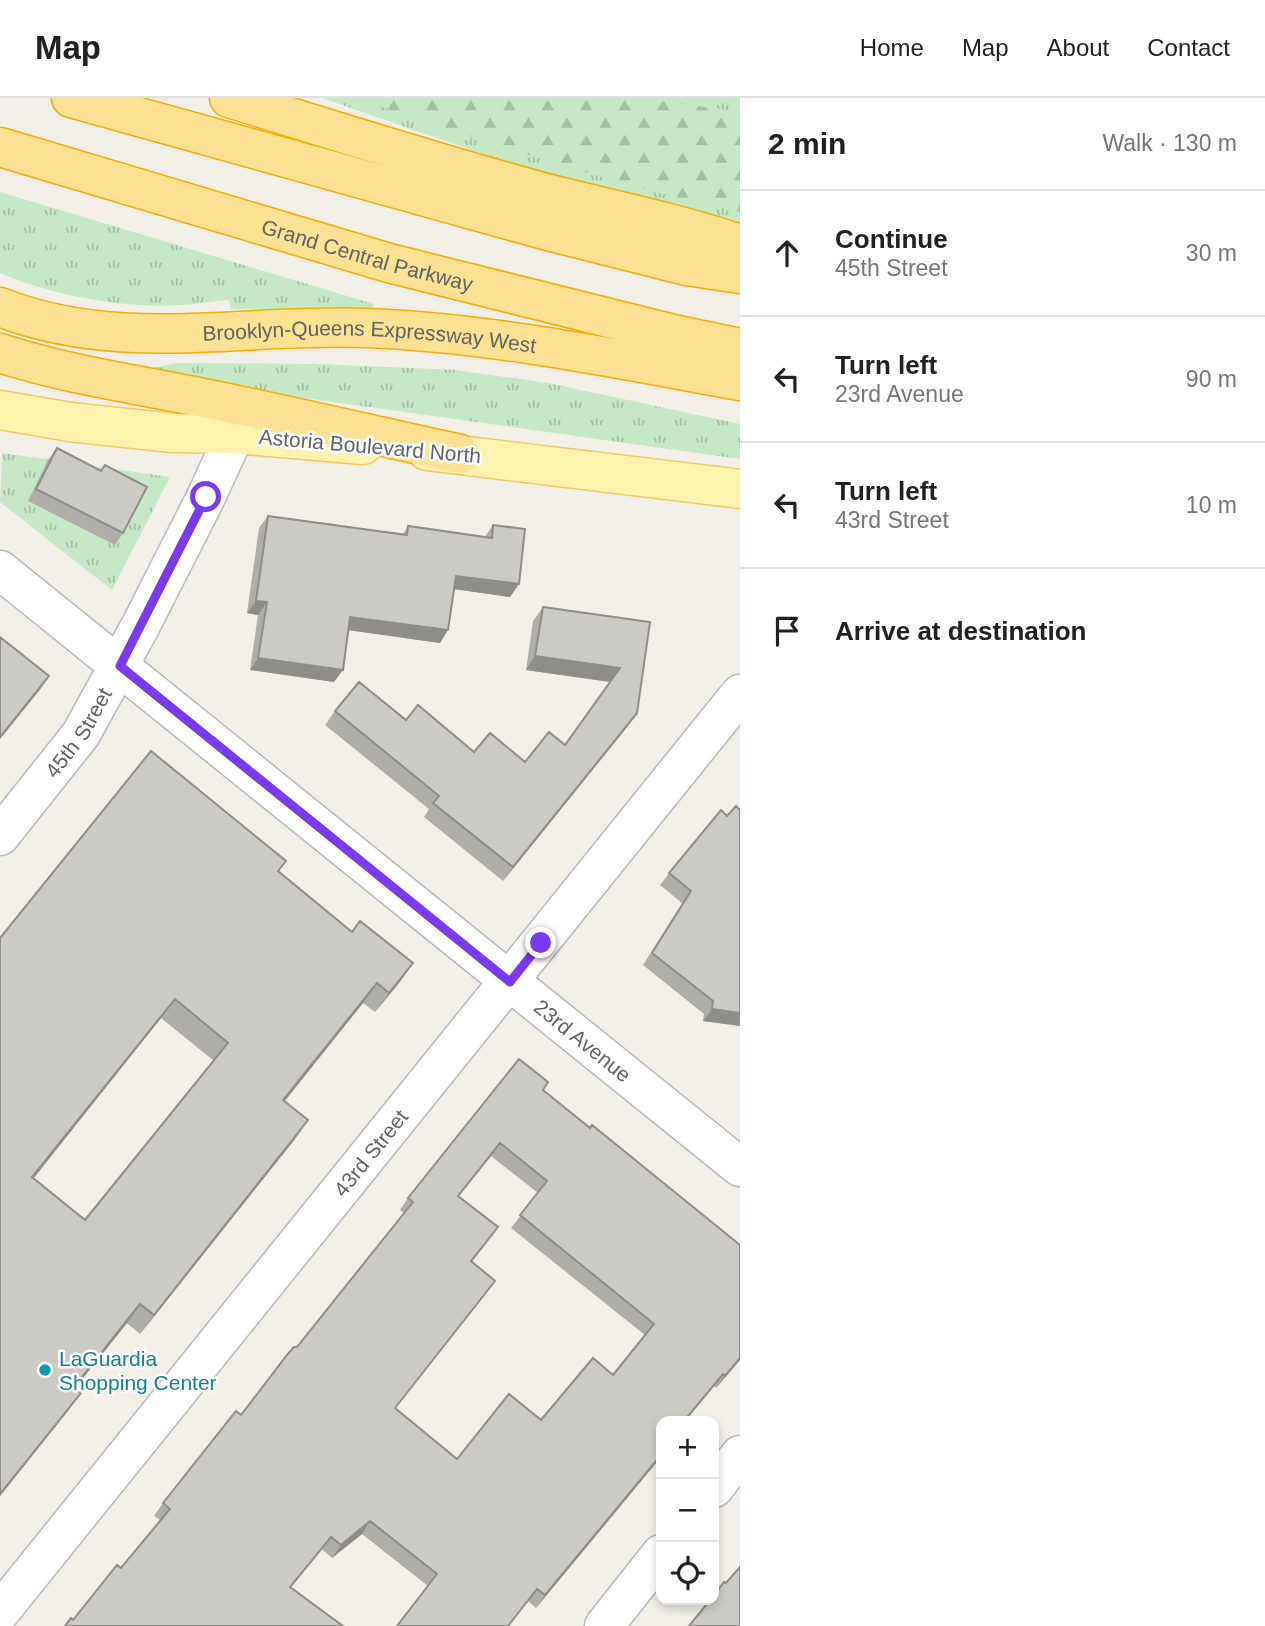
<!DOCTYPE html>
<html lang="en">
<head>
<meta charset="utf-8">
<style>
  body { margin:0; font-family:Arial,sans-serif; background:#f6f6f6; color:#202124 }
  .controls { position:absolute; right:21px; bottom:21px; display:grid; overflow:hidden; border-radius:14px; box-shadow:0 4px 10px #0003 }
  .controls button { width:63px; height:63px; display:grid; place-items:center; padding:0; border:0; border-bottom:2px solid #e0e0e0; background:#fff; color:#202124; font:35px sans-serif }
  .stop { position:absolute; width:21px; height:21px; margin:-16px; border:5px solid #7c3aed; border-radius:50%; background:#fff }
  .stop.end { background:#7c3aed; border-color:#fff; box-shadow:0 2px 7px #0008 }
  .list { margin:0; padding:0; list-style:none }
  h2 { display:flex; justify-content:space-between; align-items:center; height:91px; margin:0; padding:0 28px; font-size:30px }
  h2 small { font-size:23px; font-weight:400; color:#757577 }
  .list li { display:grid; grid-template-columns:46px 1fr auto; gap:21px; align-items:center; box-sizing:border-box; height:126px; padding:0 28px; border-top:2px solid #e0e0e0 }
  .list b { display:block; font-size:26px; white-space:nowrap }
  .list p { margin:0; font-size:23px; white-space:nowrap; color:#757577 }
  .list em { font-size:23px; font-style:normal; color:#757577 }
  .icon { flex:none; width:38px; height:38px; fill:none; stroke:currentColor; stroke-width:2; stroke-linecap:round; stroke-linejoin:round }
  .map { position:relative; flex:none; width:740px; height:1528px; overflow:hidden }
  header { display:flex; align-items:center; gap:42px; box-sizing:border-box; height:98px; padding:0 35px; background:#fff; border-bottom:2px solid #e0e0e0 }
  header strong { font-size:33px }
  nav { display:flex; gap:38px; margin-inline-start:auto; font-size:24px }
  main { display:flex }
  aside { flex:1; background:#fff }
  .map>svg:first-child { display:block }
  .grass { fill:url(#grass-tufts) }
  .forest { fill:url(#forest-firs) }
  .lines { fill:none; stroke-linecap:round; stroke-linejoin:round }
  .minor-casing { stroke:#b5b8bc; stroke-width:41 }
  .major-casing { stroke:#f2c960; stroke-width:41 }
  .highway-casing { stroke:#f9ab00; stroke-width:41 }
  .minor { stroke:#fff; stroke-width:38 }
  .major { stroke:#fff2af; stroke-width:38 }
  .highway { stroke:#fde293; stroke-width:38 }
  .wall { fill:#afaea9; fill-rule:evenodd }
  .shaded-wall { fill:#8f8d8a }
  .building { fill:#cccac5; stroke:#8f8d8a; stroke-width:2; fill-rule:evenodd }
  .route { stroke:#7c3aed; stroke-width:9 }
  .culture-dot { fill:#0f9aa8; stroke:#fff; stroke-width:2.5 }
  .labels { text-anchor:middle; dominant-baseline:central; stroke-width:5; stroke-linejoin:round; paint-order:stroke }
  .street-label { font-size:21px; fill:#5f6368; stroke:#fff }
  .culture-label { font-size:21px; fill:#0d838f; stroke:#fff; text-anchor:start }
</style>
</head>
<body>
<header>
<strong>Map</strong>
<nav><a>Home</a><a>Map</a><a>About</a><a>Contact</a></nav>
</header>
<main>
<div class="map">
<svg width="740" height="1528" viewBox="0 0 740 1528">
  <defs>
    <pattern id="grass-tufts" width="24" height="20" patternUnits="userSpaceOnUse" patternTransform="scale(1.75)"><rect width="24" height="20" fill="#c5e8c5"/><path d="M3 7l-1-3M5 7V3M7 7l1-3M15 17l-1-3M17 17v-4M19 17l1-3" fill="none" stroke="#a3c0a4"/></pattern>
    <pattern id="forest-firs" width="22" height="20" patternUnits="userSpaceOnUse" patternTransform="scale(1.75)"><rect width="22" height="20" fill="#c5e8c5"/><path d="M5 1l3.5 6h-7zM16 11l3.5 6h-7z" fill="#a3c0a4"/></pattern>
  </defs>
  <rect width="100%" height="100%" fill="#f1efe8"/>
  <path class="grass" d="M 322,0 L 740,0 L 740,128 L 618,103 Z
    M 0,94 L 374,206 L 371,213 L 231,211 L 229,202 C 213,203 197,206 181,207 C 125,211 51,197 0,175 Z
    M 176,265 L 319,266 L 456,272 L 548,285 L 740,326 L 740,361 L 127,275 Z
    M 2,355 L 170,379 L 112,492 L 0,404 Z"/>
  <path class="forest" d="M 355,0 L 640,0 L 740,14 L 740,114 C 608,85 483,43 355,0 Z"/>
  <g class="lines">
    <g class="minor-casing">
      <g id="minor">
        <path id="s1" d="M 0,472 L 740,1069"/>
        <path id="s2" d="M 0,738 L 81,636 L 141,527 L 206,399 L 235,336"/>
        <path d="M 714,1390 L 740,1357"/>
        <path id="s3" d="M 0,1514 L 740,596"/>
        <path d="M 604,1528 L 661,1456"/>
      </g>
    </g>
    <g class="major-casing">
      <path id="major" d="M 0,312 L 70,324 L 173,335 L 235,336 L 363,347
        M 427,353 L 740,391"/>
    </g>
    <g class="highway-casing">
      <g id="highway">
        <path d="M 71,0 L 548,133 L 687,168 L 740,176"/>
        <path d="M 229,0 C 336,33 442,67 550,96 C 614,112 678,125 740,146"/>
        <path id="s4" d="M 0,49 L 389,165 L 669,235 L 740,250"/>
        <path id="s5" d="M 0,209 C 119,256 244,225 367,230 C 493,235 617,261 740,283"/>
        <path d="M 0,255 C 72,278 141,287 214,302 C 296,319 378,338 460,356"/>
      </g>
    </g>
    <use href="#minor" class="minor"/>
    <use href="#major" class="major"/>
    <use href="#highway" class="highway"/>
  </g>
  <path class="wall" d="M 57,350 L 101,373 L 105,367 L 123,435 L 115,447 L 28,403 L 48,362 Z
    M 268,418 L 403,436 L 408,428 L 485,439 L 493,427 L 519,486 L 510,499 L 454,491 L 440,545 L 348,532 L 334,584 L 250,572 L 258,517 L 247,515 L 259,430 Z
    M 543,509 L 650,524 L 637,615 L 627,629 L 503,783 L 424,719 L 429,711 L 325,627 L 335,613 L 406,622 L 474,654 L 525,664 L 565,647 L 610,584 L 526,572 L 533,523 Z
    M 721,712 L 740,928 L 703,923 L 704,916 L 643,867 L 682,805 L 660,787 L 669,775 Z
    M 279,774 L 352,834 L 413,865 L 399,885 L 375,914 L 363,905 L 285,1003 L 295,1041 L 140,1236 L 127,1225 L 75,1290 L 67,1314 L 0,1398 L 0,840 ZM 161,920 L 214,963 L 85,1122 L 34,1080 Z
    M 543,992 L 590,1030 L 740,1147 L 740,1262 L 716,1290 L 714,1288 L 661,1323 L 661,1359 L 536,1510 L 528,1503 L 428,1488 L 362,1436 L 332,1460 L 322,1451 L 73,1522 L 121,1470 L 160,1422 L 154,1418 L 163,1405 L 241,1317 L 297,1249 L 404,1115 L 400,1112 L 408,1100 ZM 491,1058 L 538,1095 L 511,1130 L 645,1237 L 613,1277 L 541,1322 L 457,1361 L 395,1310 L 495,1183 L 472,1164 L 489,1142 L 459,1098 Z"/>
  <path class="shaded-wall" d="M 456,478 L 519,486 L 510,499 L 447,490 Z
    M 256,503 L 267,504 L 258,517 L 247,515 Z
    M 350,519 L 448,532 L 440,545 L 341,531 Z
    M 535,558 L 620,570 L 611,584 L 526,572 Z
    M 258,560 L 343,572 L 334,584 L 250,572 Z
    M 49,578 L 39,593 L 0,641 L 0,639 Z
    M 637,615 L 627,629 L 503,783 L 513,769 Z
    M 413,865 L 399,885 L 375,914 L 389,895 Z
    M 377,885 L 363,905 L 270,1021 L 283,1002 Z
    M 175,901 L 161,920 L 19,1098 L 32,1079 Z
    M 712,911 L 740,915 L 740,928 L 703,923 Z
    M 308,1022 L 295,1041 L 140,1236 L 154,1217 Z
    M 500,1045 L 491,1058 L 449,1110 L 458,1098 Z
    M 495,1183 L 486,1195 L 386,1322 L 395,1310 Z
    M 140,1206 L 127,1225 L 60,1309 L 74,1289 Z
    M 740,1260 L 740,1262 L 716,1290 L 725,1278 Z
    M 723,1276 L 714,1288 L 685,1323 L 684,1323 Z
    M 81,1295 L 67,1314 L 0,1398 L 0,1396 Z
    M 661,1357 L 661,1359 L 536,1510 L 545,1497 Z
    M 370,1423 L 362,1436 L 332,1460 L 341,1447 Z
    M 331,1439 L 322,1451 L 281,1501 L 290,1489 Z"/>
  <path class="building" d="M 57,350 L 101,373 L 105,367 L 147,389 L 123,435 L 36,391 Z
    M 268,418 L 407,437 L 408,428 L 492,440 L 493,427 L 525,431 L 519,486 L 456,478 L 448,532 L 350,519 L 343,572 L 258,560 L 267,504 L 256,503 Z
    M 543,509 L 650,524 L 637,615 L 513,769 L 433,705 L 439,698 L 335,613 L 359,584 L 406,622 L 418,607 L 474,654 L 490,635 L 525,664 L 549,634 L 565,647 L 620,570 L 535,558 Z
    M 0,539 L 49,578 L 0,639 Z
    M 151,653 L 286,763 L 278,773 L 352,834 L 360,823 L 413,865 L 389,895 L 377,885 L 283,1002 L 308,1022 L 154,1217 L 140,1206 L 74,1289 L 81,1295 L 0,1396 L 0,840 ZM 175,901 L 228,945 L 85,1122 L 32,1079 Z
    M 736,708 L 740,712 L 740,915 L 712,911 L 713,903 L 652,855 L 691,793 L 669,775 L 721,712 L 727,718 Z
    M 519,961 L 548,984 L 543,992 L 590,1030 L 592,1027 L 740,1147 L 740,1260 L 725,1278 L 723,1276 L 684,1323 L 661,1323 L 661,1357 L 545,1497 L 537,1491 L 508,1528 L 397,1528 L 437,1476 L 370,1423 L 341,1447 L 331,1439 L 290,1489 L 343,1528 L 65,1528 L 71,1520 L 73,1522 L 117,1467 L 121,1470 L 170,1411 L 163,1405 L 236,1313 L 241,1317 L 287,1257 L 294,1249 L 297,1249 L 413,1104 L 408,1100 ZM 500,1045 L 547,1083 L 520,1117 L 654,1226 L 613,1277 L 593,1260 L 541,1322 L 509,1296 L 457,1361 L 395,1310 L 495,1183 L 471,1163 L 498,1129 L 458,1098 Z
    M 740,1469 L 740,1528 L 689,1528 L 710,1502 L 714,1502 L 714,1497 L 724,1484 L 726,1485 Z"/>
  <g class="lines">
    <path class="route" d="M 206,399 L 120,568 L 510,884 L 541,845"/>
  </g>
  <circle class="culture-dot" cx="45" cy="1272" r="7"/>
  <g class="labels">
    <g class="street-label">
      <text stroke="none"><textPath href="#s4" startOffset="383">Grand Central Parkway</textPath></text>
      <text stroke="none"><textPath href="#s5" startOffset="373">Brooklyn-Queens Expressway West</textPath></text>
      <text transform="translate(370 348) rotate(5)">Astoria Boulevard North</text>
      <text stroke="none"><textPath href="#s2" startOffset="130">45th Street</textPath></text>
      <text stroke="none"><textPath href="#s1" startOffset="749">23rd Avenue</textPath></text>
      <text stroke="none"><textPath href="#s3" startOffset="590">43rd Street</textPath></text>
    </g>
    <g class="culture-label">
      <text x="59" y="1260">LaGuardia<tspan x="59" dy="24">Shopping Center</tspan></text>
    </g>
  </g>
</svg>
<div class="controls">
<button>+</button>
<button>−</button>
<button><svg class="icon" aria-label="locate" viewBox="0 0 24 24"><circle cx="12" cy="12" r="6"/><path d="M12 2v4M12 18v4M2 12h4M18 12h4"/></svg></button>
</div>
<div class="stop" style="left:206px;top:399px"></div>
<div class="stop end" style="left:541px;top:845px"></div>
</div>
<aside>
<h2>2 min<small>Walk · 130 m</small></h2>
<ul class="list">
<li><svg class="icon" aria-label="ahead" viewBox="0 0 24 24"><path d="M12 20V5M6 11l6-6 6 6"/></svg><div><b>Continue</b><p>45th Street</p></div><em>30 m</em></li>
<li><svg class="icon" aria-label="left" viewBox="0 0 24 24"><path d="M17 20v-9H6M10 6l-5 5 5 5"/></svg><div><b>Turn left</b><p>23rd Avenue</p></div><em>90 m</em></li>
<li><svg class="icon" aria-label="left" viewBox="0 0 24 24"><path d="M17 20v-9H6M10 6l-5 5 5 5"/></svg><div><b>Turn left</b><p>43rd Street</p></div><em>10 m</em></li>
<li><svg class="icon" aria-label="arrive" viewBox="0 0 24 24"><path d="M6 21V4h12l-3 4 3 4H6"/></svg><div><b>Arrive at destination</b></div></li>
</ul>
</aside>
</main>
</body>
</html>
